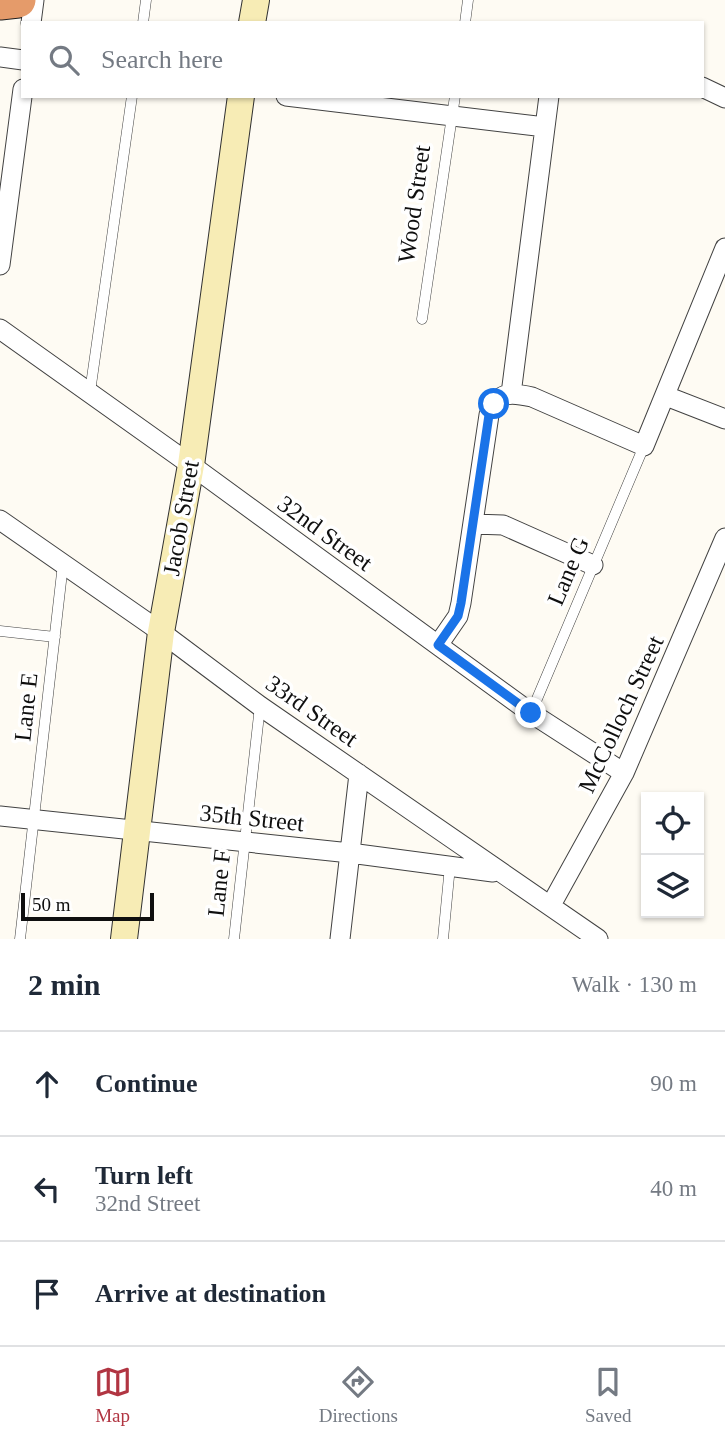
<!DOCTYPE html>
<html lang="en">
<head>
<meta charset="utf-8">
<style>
  body { margin:0; font-family:Georgia,serif; background:#f2f2f3; color:#1f2937 }
  .controls { position:absolute; right:21px; bottom:21px; display:grid; overflow:hidden; border-radius:0px; box-shadow:0 2px 5px #0004 }
  .controls button { width:63px; height:63px; display:grid; place-items:center; padding:0; border:0; border-bottom:2px solid #e0e1e3; background:#fff; color:#1f2937; font:35px sans-serif }
  .scale { position:absolute; left:21px; bottom:18px; width:133px; box-sizing:border-box; padding-left:7px; border:4px solid #0f0f0f; border-top:0; font-size:19px; line-height:24px; white-space:nowrap; color:#0f0f0f; -webkit-text-stroke:5px #fff; paint-order:stroke }
  .stop { position:absolute; width:21px; height:21px; margin:-16px; border:5px solid #1a73e8; border-radius:50%; background:#fff }
  .stop.end { background:#1a73e8; border-color:#fff; box-shadow:0 2px 7px #0008 }
  .list { margin:0; padding:0; list-style:none }
  h2 { display:flex; justify-content:space-between; align-items:center; height:91px; margin:0; padding:0 28px; font-size:30px }
  h2 small { font-size:23px; font-weight:400; color:#747a83 }
  .list li { display:grid; grid-template-columns:46px 1fr auto; gap:21px; align-items:center; box-sizing:border-box; height:105px; padding:0 28px; border-top:2px solid #e0e1e3 }
  .list b { display:block; font-size:26px; white-space:nowrap }
  .list p { margin:0; font-size:23px; white-space:nowrap; color:#747a83 }
  .list em { font-size:23px; font-style:normal; color:#747a83 }
  .icon { flex:none; width:38px; height:38px; fill:none; stroke:currentColor; stroke-width:2; stroke-linecap:round; stroke-linejoin:round }
  .map { position:relative; flex:none; width:725px; height:939px; overflow:hidden }
  .search { position:absolute; background:#fff; box-shadow:0 2px 5px #0004; left:21px; right:21px; top:21px; height:77px; display:flex; align-items:center; gap:18px; box-sizing:border-box; padding:0 24px; border-radius:0px; color:#747a83; font-size:26px }
  .sheet { height:406px; background:#fff }
  nav { display:flex; justify-content:space-around; align-items:center; box-sizing:border-box; height:98px; border-top:2px solid #e0e1e3; background:#fff; font-size:19px; color:#747a83 }
  nav a { display:grid; justify-items:center; gap:4px }
  nav .on { color:#b13542 }
  .map>svg:first-child { display:block }
  .lines { fill:none; stroke-linecap:round; stroke-linejoin:round }
  .lane-casing { stroke:#424242; stroke-width:11 }
  .street-casing { stroke:#424242; stroke-width:21 }
  .secondary-casing { stroke:#313131; stroke-width:28 }
  .highway-casing { stroke:#202020; stroke-width:37 }
  .lane { stroke:#fff; stroke-width:10 }
  .street { stroke:#fff; stroke-width:19 }
  .secondary { stroke:#f7ecb5; stroke-width:26 }
  .highway { stroke:#e59b6a; stroke-width:35 }
  .route { stroke:#1a73e8; stroke-width:9 }
  .labels { text-anchor:middle; dominant-baseline:central; stroke-width:7; stroke-linejoin:round; paint-order:stroke }
  .street-label { font-size:24px; fill:#0f0f0f; stroke:#fff }
</style>
</head>
<body>
<div class="map">
<svg width="725" height="939" viewBox="0 0 725 939">
  <rect width="100%" height="100%" fill="#fefbf3"/>
  <g class="lines">
    <g class="lane-casing">
      <path id="lane" d="M 143,23 L 146,0
        M 465,23 L 468,0
        M 422,319 L 455,96
        M 90,392 L 132,96
        M 0,631 L 55,637
        M 531,713 L 644,446
        M 20,939 L 63,564
        M 234,939 L 260,706
        M 443,939 L 450,866"/>
    </g>
    <g class="street-casing">
      <path id="street" d="M 31,23 L 34,0
        M 0,57 L 23,60
        M 702,87 L 725,98
        M 286,96 L 545,127
        M 0,265 L 23,89
        M 0,329 L 191,465 L 531,713 L 624,773
        M 511,394 L 549,96
        M 666,396 L 725,419
        M 0,520 L 161,632 L 260,706 L 598,939
        M 473,524 L 503,525 L 593,565
        M 438,645 L 458,616 L 461,603 L 489,415 C 499,391 509,392 532,397 L 644,446 L 725,248
        M 0,816 L 350,853 L 493,872
        M 551,905 L 624,773 L 725,538
        M 340,939 L 359,774"/>
    </g>
    <g class="secondary-casing">
      <path id="secondary" d="M 252,23 L 256,0
        M 124,939 L 161,632 L 191,465 L 241,96"/>
    </g>
    <g class="highway-casing">
      <path id="highway" d="M 0,2 L 18,0"/>
    </g>
    <use href="#lane" class="lane"/>
    <use href="#street" class="street"/>
    <use href="#secondary" class="secondary"/>
    <use href="#highway" class="highway"/>
  </g>
  <g class="lines">
    <path class="route" d="M 494,404 L 489,415 L 461,603 L 458,616 L 438,645 L 531,713"/>
  </g>
  <g class="labels">
    <g class="street-label">
      <text transform="translate(414 204) rotate(-82)">Wood Street</text>
      <text transform="translate(181 518) rotate(-80)">Jacob Street</text>
      <text transform="translate(325 533) rotate(36)">32nd Street</text>
      <text transform="translate(568 571) rotate(-67)">Lane G</text>
      <text transform="translate(26 707) rotate(-84)">Lane E</text>
      <text transform="translate(312 711) rotate(35)">33rd Street</text>
      <text transform="translate(621 714) rotate(-65)">McColloch Street</text>
      <text transform="translate(252 818) rotate(6)">35th Street</text>
      <text transform="translate(219 883) rotate(-84)">Lane F</text>
    </g>
  </g>
</svg>
<div class="controls">
<button><svg class="icon" aria-label="locate" viewBox="0 0 24 24"><circle cx="12" cy="12" r="6"/><path d="M12 2v4M12 18v4M2 12h4M18 12h4"/></svg></button>
<button><svg class="icon" aria-label="layers" viewBox="0 0 24 24"><path d="M12 4l9 5-9 5-9-5zM3 14l9 5 9-5"/></svg></button>
</div>
<div class="scale">50 m</div>
<div class="stop" style="left:494px;top:404px"></div>
<div class="stop end" style="left:531px;top:713px"></div>
<div class="search"><svg class="icon" aria-label="search" viewBox="0 0 24 24"><circle cx="10" cy="10" r="6"/><path d="M15 15l6 6"/></svg>Search here</div>
</div>
<section class="sheet">
<h2>2 min<small>Walk · 130 m</small></h2>
<ul class="list">
<li><svg class="icon" aria-label="ahead" viewBox="0 0 24 24"><path d="M12 20V5M6 11l6-6 6 6"/></svg><div><b>Continue</b></div><em>90 m</em></li>
<li><svg class="icon" aria-label="left" viewBox="0 0 24 24"><path d="M17 20v-9H6M10 6l-5 5 5 5"/></svg><div><b>Turn left</b><p>32nd Street</p></div><em>40 m</em></li>
<li><svg class="icon" aria-label="arrive" viewBox="0 0 24 24"><path d="M6 21V4h12l-3 4 3 4H6"/></svg><div><b>Arrive at destination</b></div></li>
</ul>
</section>
<nav>
<a class="on"><svg class="icon" aria-label="map" viewBox="0 0 24 24"><path d="M3 6l6-2 6 2 6-2v14l-6 2-6-2-6 2zM9 4v14M15 6v14"/></svg>Map</a>
<a><svg class="icon" aria-label="directions" viewBox="0 0 24 24"><path d="M12 3l9 9-9 9-9-9zM9 14v-3h6M13 9l2 2-2 2"/></svg>Directions</a>
<a><svg class="icon" aria-label="saved" viewBox="0 0 24 24"><path d="M7 4h10v16l-5-4-5 4z"/></svg>Saved</a>
</nav>
</body>
</html>
